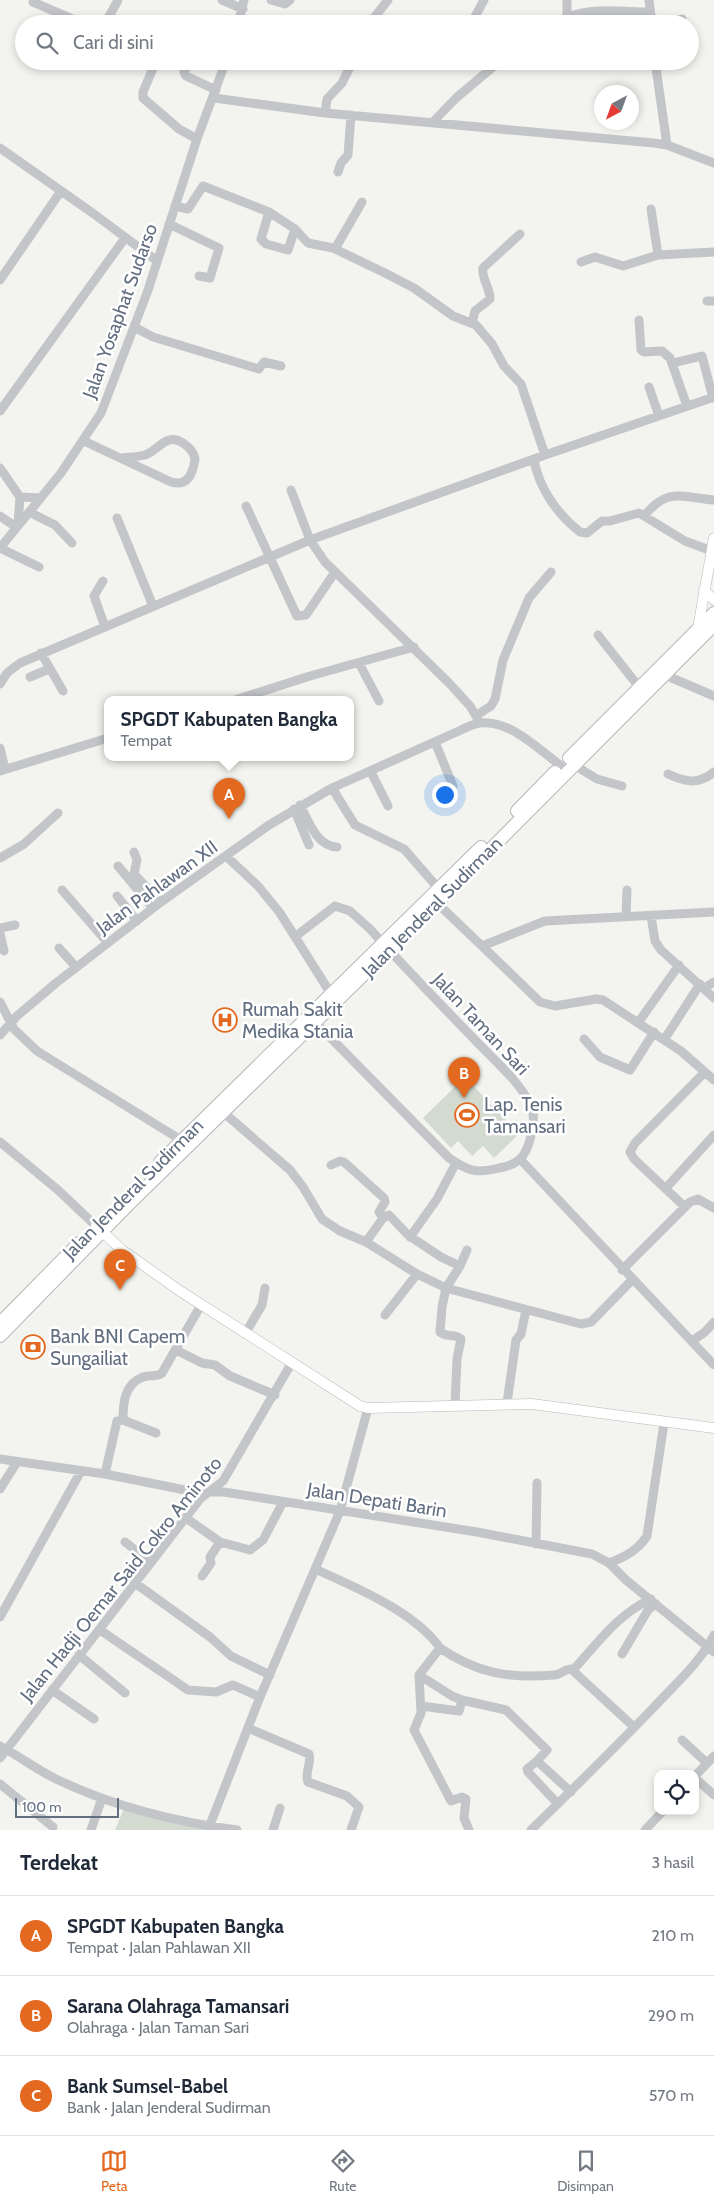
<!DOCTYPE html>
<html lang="id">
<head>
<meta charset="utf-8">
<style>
  body { margin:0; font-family:Cabin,sans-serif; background:#f2f2f3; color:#1f2937 }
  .controls { position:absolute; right:15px; bottom:15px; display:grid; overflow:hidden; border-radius:10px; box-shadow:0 2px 8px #0003 }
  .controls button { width:45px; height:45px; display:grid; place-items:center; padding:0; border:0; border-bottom:1px solid #e0e1e3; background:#fff; color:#1f2937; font:25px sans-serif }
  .compass { position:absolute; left:594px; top:85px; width:45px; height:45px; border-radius:50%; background:#fff; box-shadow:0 2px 8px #0003; rotate:221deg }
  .scale { position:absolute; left:15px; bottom:12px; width:104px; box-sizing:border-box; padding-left:5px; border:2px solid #626f81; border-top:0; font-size:14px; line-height:18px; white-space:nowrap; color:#626f81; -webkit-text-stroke:4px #fff; paint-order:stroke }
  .you { position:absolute; left:444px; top:794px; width:18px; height:18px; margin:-12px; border:4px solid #fff; border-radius:50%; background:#1a73e8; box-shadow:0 0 0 8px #1a73e833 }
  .badge { display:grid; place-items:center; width:32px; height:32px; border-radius:50%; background:#e36920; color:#fff; font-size:16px; font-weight:700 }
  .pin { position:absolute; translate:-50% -41px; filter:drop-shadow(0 1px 2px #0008) }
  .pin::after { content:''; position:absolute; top:26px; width:18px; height:15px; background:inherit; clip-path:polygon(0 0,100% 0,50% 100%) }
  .popup { position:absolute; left:104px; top:696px; width:250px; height:65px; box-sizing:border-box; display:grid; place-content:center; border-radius:10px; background:#fff; filter:drop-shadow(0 1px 4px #0005); font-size:16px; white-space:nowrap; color:#747a83 }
  .popup b { font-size:19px; color:#1f2937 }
  .popup::after { content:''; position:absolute; left:50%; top:100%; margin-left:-10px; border:10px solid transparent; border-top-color:#fff }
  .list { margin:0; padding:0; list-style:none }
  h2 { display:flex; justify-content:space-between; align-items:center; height:65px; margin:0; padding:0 20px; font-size:21px }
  h2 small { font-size:16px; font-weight:400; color:#747a83 }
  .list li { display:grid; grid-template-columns:32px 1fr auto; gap:15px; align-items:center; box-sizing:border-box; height:80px; padding:0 20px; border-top:1px solid #e0e1e3 }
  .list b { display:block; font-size:19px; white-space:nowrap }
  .list p { margin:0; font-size:16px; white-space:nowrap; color:#747a83 }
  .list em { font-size:16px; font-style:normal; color:#747a83 }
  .icon { flex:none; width:28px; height:28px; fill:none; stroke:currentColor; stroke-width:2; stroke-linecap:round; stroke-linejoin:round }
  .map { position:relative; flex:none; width:714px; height:1830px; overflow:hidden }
  .search { position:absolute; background:#fff; box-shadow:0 2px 8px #0003; left:15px; right:15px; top:15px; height:55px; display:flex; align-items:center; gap:12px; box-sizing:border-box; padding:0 18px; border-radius:28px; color:#747a83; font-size:19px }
  .sheet { height:305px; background:#fff }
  nav { display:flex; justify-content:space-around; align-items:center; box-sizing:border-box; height:70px; border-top:1px solid #e0e1e3; background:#fff; font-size:14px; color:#747a83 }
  nav a { display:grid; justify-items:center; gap:2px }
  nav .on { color:#e36920 }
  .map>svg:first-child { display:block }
  .green { fill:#d3dbd0 }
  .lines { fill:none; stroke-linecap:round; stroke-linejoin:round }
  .major-casing { stroke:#b5b8bc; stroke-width:11 }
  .highway-casing { stroke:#b5b7ba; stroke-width:14 }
  .minor { stroke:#c3c5c9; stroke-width:9 }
  .major { stroke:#fff; stroke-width:10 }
  .highway { stroke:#fff; stroke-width:12 }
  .labels { text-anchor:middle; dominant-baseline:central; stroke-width:5; stroke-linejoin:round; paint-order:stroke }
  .street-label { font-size:19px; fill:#626f81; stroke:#fff }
  .poi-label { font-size:19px; fill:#626f81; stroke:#fff; text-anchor:start }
</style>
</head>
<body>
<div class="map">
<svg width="714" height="1830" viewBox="0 0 714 1830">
  <rect width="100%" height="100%" fill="#f3f4ef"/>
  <path class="green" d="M 465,1077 L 519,1134 L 494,1158 L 483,1146 L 472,1156 L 458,1141 L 451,1148 L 423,1118 Z
    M 125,1806 L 205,1825 L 205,1830 L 115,1830 Z"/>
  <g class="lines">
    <g class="major-casing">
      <path id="major" d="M 704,590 L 714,600
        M 698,628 L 714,538
        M 96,1226 L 122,1250 L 180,1291 L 360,1406 L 368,1408 L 532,1404 L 714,1428"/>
    </g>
    <g class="highway-casing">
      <path id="highway" d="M 569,758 L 714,613
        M 517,811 L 555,772
        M 160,1162 L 481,847
        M 0,1323 L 79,1243
        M 0,1336 L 127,1206 L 437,903 L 714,625"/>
    </g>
    <path class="minor" d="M 222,0 L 243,9
      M 271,0 L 285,4 L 290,0
      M 567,0 L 567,16
      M 649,0 L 652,24
      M 33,2 L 84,24
      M 105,24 L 118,0
      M 238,24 L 244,0
      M 369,24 L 388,0
      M 471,24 L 484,0
      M 557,24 C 581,5 621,12 650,12
      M 667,24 L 682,19
      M 156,61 L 143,92 L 143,98 L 179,129 L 197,139
      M 190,61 L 184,72 L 186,76 L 216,90
      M 479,61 L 488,70
      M 655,61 L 667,145
      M 214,98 L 325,113 L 654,143 L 667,145 L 714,163
      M 325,113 L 327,99 L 342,83 L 353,61
      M 433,122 L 456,98 L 500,61
      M 0,148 L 94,214 L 157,261
      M 338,172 L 341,163 L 348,155 L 351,115
      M 175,206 L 188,209 L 203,186 L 269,212 L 295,229 L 308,243 L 333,248 L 385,273 L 414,288 L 453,316 L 476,325 L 492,344 L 504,366 L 521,384 L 545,455
      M 651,209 L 658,255
      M 269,212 L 261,239 L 266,244 L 288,250 L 295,229
      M 169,224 L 219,248 L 210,278 L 199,276
      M 335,249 L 362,202
      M 581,262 L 595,257 L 623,266 L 658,255 L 714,252
      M 0,280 L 61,191
      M 707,301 L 714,301
      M 639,320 L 641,350 L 644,352 L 662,351 L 670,358 L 687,406
      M 472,323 L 475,311 L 490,299 C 490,287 481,278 483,268 L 520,234
      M 134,327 L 153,337 L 259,369 L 264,362 L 281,366
      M 673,363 L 702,356 L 713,398
      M 649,387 L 659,416
      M 0,411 L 125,238
      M 84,441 L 171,482 C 188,487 193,473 195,459 C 194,452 189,447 183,443 C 166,432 159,450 145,455 C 137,457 128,457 120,458
      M 534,460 C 539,488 557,514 580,532 L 587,533 L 602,521 L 610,521 L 639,513 L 685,541 L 712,551
      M 0,468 L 20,497 L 18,524
      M 291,490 L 310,540 L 325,562 L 449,683 L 470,706 L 480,723
      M 20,497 L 41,498
      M 246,506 L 297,616 L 306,615 L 335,572
      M 29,512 L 55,525 L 72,543
      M 0,516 L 16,527
      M 644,516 C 668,487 680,497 714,500
      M 117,518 L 153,606
      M 0,548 L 61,473 L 101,413 L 147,293 L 197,139 L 226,61
      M 0,548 L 39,567
      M 103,581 L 94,596 L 105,627
      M 598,635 L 639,687
      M 41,653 L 63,691
      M 359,663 L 379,701
      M 665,675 L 714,696
      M 30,677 L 49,669
      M 0,684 L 7,673 L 20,663 L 310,540 L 545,455 L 714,397
      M 235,700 L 310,676 L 414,647
      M 477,715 L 491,706 L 495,699 L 503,660 L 529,598 L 551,572
      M 435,742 L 453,786
      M 0,748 L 5,769
      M 574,765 L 597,779 L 622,786
      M 0,771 L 108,738
      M 371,772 L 388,806
      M 668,774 C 685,782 698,785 714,772
      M 332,788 L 355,825 L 404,849 L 438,888
      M 300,805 C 309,821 316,846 337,847
      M 294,809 L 309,845
      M 134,852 L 137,860 L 134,874 L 161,902
      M 227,857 L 258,886 L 280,913 L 331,994
      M 0,858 L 24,844 L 58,813
      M 118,866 L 153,908
      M 62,890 L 108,943
      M 117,896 L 137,921
      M 437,903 L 482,946 L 545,921 L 714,912
      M 651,916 L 655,941 L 661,950 L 714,998
      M 626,917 L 627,890
      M 0,928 L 15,925
      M 0,934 L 4,951
      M 296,936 L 335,906 L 350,911 L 370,929 C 405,968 441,1005 477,1042 C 495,1061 520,1082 531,1106 C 537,1118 530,1151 519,1160 C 514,1164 505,1167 499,1168 C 476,1174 468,1171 449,1158 L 315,1022
      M 482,946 L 540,1002 L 555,1006 L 596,999 L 603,1000 L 681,1051 L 714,1080
      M 59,948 L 76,967
      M 704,988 L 714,982
      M 0,1002 L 14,1029 L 37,1051 L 181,1140
      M 638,1023 L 679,965
      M 0,1035 L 17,1016 L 56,983 L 161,902 L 269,825 L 332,788 L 461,730 C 467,727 473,724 480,723 C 509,719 540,750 561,766
      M 584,1039 L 600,1057 L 630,1070 L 654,1032
      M 664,1040 L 700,984
      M 223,1112 L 290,1170 L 303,1187 L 322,1219 L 340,1231 L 366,1242 L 417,1274 L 446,1288 L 581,1324 L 591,1322 L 632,1280
      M 0,1142 L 58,1190 L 96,1226
      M 520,1159 L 714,1365
      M 331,1165 L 340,1161 L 344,1162 L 384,1198 L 385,1202 L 379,1212 L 383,1218
      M 666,1188 L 714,1135
      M 685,1207 L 634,1159 L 630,1152 L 635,1143 L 705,1072
      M 410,1237 L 437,1199 L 456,1163
      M 366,1242 L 383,1218 L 389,1215 L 408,1235 L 441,1257 L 460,1266 L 446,1288 L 442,1307 L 440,1332 C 446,1338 455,1333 461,1339 L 457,1359 L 455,1405
      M 460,1266 L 467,1250
      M 622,1270 L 690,1202 L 698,1199 L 714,1208
      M 385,1315 L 417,1274
      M 245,1334 L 262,1305 L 265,1288
      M 692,1341 L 705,1332 L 714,1322
      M 176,1350 L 202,1363 L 215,1365 L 230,1376 L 275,1395
      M 507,1403 L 516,1340 L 521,1334 L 526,1310
      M 123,1420 C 123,1404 124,1384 143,1377 C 150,1374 156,1378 162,1373 L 201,1305
      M 0,1459 L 105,1474 L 195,1492 L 224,1492 L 477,1532 L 592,1554 L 609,1563 L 626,1580 L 714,1652
      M 105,1474 L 117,1421 L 123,1420 L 156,1433
      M 0,1489 L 17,1462
      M 186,1518 L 220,1542 L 250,1550 L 263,1540 L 283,1502
      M 125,1542 L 151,1562
      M 536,1544 L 537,1483
      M 609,1563 C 625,1557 638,1550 647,1536 L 664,1423
      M 315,1569 C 355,1587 415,1612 440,1648
      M 202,1576 L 211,1563 L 210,1557 L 220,1542
      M 135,1583 L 210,1637 L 231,1656 L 270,1675
      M 0,1617 L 81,1471
      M 100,1630 L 188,1690 L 216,1692 L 233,1685 L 260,1697
      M 622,1654 L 648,1610 L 656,1604
      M 79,1655 L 125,1693
      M 573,1670 C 597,1644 618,1614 651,1599
      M 419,1675 L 452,1696 L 462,1700
      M 52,1690 L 94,1719
      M 421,1706 L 459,1711 L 462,1700 L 506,1710 L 547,1750 L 537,1761 L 571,1792
      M 248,1728 L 309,1754 C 312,1764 304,1773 308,1782 L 347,1796 L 359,1807 L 351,1830
      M 682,1740 L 707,1763
      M 0,1746 C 19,1756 37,1770 56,1779 C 112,1806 176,1822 237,1830
      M 0,1758 L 200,1499 L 223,1481 L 291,1364
      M 537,1761 L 527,1769 L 528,1772 L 558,1804
      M 695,1776 L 714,1756
      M 695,1778 L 714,1795
      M 0,1784 L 53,1827
      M 91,1830 L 102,1798
      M 208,1830 L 260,1697 L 340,1511 L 368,1408
      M 273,1830 L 280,1808
      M 469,1830 L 464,1818 L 466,1799 L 462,1797 L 451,1801 L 414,1730 L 421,1713 L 419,1675 L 440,1648 C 476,1673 510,1679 554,1675 C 561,1675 564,1669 571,1669 L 634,1727
      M 531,1830 C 572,1790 613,1750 653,1708 C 674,1685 700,1663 714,1635
      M 645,1830 L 663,1811"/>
    <use href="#major" class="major"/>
    <use href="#highway" class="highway"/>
  </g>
  <defs>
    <g id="hospital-ring" transform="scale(1.25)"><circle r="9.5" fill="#fff" stroke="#e36920" stroke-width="1.5"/><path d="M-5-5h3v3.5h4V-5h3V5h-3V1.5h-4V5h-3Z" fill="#e36920"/></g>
    <g id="stadium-ring" transform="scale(1.25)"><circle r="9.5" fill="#fff" stroke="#e36920" stroke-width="1.5"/><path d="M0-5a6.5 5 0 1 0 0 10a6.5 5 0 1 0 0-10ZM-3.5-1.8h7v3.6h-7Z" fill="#e36920"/></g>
    <g id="bank-ring" transform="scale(1.25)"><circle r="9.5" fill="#fff" stroke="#e36920" stroke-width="1.5"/><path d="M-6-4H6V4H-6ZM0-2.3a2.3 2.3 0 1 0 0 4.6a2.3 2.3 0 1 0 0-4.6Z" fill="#e36920"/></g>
  </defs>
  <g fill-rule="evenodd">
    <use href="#hospital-ring" x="225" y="1020"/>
    <use href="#stadium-ring" x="467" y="1115"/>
    <use href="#bank-ring" x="33" y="1347"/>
  </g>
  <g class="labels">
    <g class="street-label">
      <text transform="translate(120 311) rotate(-70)">Jalan Yosaphat Sudarso</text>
      <text transform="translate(157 887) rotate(-36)">Jalan Pahlawan XII</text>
      <text transform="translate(432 907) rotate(-45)">Jalan Jenderal Sudirman</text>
      <text transform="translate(481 1024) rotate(47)">Jalan Taman Sari</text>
      <text transform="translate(133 1189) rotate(-45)">Jalan Jenderal Sudirman</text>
      <text transform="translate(377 1500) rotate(9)">Jalan Depati Barin</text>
      <text transform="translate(121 1579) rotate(-51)">Jalan Hadji Oemar Said Cokro Aminoto</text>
    </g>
    <g class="poi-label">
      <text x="242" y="1009">Rumah Sakit<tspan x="242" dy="22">Medika Stania</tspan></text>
      <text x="484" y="1104">Lap. Tenis<tspan x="484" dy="22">Tamansari</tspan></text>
      <text x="50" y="1336">Bank BNI Capem<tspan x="50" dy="22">Sungailiat</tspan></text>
    </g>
  </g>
</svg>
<div class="controls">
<button><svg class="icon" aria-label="locate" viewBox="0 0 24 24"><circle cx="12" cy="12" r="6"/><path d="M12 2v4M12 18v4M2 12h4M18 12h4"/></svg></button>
</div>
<svg class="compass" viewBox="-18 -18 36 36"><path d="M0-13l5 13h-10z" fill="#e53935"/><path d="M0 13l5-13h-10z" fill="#747a83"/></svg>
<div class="scale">100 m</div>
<div class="you"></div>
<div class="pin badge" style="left:229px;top:819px">A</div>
<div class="popup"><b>SPGDT Kabupaten Bangka</b>Tempat</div>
<div class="pin badge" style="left:464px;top:1098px">B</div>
<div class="pin badge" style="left:120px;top:1290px">C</div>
<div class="search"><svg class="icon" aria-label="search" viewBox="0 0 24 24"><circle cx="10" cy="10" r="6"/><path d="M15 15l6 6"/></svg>Cari di sini</div>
</div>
<section class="sheet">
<h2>Terdekat<small>3 hasil</small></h2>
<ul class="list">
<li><span class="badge">A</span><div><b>SPGDT Kabupaten Bangka</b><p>Tempat · Jalan Pahlawan XII</p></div><em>210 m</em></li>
<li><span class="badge">B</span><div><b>Sarana Olahraga Tamansari</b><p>Olahraga · Jalan Taman Sari</p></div><em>290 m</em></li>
<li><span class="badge">C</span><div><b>Bank Sumsel-Babel</b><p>Bank · Jalan Jenderal Sudirman</p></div><em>570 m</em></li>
</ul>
</section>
<nav>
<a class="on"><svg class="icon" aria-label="map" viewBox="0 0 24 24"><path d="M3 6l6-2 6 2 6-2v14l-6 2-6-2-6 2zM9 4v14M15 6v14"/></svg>Peta</a>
<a><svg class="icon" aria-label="directions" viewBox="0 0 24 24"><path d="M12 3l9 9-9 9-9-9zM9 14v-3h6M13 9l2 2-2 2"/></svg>Rute</a>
<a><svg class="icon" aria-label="saved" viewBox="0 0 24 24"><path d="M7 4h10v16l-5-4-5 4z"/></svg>Disimpan</a>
</nav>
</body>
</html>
